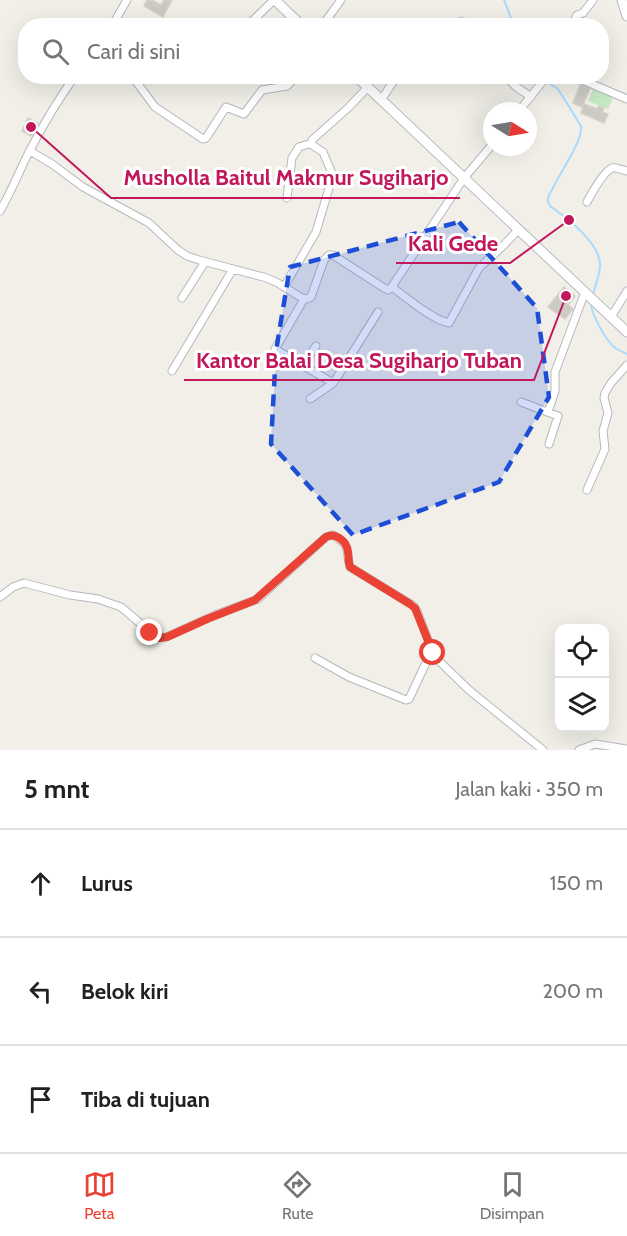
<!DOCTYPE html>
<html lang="id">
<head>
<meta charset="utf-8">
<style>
  body { margin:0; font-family:Cabin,sans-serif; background:#f2f2f2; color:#202124 }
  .controls { position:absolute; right:18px; bottom:18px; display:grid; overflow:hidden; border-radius:12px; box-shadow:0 6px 24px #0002 }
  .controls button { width:54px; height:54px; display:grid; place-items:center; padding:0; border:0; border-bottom:2px solid #e0e0e0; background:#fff; color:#202124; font:30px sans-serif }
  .compass { position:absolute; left:483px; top:102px; width:54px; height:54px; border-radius:50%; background:#fff; box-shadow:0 6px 24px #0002; rotate:101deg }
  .stop { position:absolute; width:18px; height:18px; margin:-14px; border:4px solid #ea4335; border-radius:50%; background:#fff }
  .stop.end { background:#ea4335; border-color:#fff; box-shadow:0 2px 6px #0008 }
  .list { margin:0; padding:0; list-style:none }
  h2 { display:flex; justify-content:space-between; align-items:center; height:78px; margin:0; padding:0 24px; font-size:26px }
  h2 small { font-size:20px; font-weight:400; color:#757577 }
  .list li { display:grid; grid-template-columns:39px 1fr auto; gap:18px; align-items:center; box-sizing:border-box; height:108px; padding:0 24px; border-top:2px solid #e0e0e0 }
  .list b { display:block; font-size:22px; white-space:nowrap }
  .list em { font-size:20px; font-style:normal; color:#757577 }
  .icon { flex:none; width:33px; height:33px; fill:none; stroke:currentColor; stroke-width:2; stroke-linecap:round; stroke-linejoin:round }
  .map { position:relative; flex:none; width:627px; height:750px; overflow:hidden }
  .search { position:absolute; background:#fff; box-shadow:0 6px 24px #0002; left:18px; right:18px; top:18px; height:66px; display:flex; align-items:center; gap:15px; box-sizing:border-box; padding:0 21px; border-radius:24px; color:#757577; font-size:22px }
  .sheet { height:402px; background:#fff }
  nav { display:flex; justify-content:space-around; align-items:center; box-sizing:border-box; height:84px; border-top:2px solid #e0e0e0; background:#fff; font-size:16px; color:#757577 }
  nav a { display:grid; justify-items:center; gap:3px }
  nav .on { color:#ea4335 }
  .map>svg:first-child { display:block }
  .garden { fill:#c5e8c5 }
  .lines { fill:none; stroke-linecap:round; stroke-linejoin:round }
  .stream { stroke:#aadaff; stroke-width:2 }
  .building { fill:#cccac5; stroke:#d6d1c6; stroke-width:1.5 }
  .street-casing { stroke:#b5b8bc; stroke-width:9 }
  .secondary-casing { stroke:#b6babf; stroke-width:11 }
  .street { stroke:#fff; stroke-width:7 }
  .secondary { stroke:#fff; stroke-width:9 }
  .route { stroke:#ea4335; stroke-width:8 }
  .marked { fill:#1d4ed8; fill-opacity:0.2; stroke:#1d4ed8; stroke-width:4.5; stroke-dasharray:12 8; stroke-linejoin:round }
  .leader { fill:none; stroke:#c2185b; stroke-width:2 }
  .callout-dot { fill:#c2185b; stroke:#fff; stroke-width:2 }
  .callout-label { font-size:22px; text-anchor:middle; font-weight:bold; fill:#c2185b; stroke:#fff; stroke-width:6; stroke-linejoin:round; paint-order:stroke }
</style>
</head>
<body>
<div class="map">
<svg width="627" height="750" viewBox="0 0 627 750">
  <rect width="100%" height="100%" fill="#f1efe8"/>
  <path class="garden" d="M 593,88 L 613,97 L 608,109 L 588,101 Z"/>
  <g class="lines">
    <path class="stream" d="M 504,0 L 514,26
      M 538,76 L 558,89 L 581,126 C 583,141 560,172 553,188 C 551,191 547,197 548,201 C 548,203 550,204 550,206 C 567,218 602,244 600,267 C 599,277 595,286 593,295
      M 591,304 C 592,315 605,339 614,347 C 618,350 623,352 627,354"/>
  </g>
  <path class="building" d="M 147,0 L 152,0 L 161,5 L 164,0 L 172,0 L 163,17 L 144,6 Z
    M 580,85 L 590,89 L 582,107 L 573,103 Z
    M 584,104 L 597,109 L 598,106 L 604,108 L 602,112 L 608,114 L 604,123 L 581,113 Z
    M 28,118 L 38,123 L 31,136 L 22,131 Z
    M 564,287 L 575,296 L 568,305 L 573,309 L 565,319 L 548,307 Z"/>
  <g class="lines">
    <g class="street-casing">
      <path id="street" d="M 112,26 L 127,0
        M 247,26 L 274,0
        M 322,26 L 341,0
        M 458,26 L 461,21 L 468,26
        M 572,26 L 577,15 L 583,13 L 593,0
        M 132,76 L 155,107 L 203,139 L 206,138 L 226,107 L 244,114 L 262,90 L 287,86 L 297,76
        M 506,76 L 515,86 L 531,97
        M 573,76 L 627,99
        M 381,100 L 397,76
        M 519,111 L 547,76
        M 30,151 L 52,164 L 83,187 L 149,223 L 178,250 L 187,256 L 199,260 L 267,278 L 278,283 L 302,298 L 307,299 L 311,297 L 324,260 L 329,255 L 333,255 L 384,288 L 388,290 L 391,288 L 464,178 L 492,145
        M 287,198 L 292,158 L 299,147 L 312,143
        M 587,202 C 592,193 603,172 612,168 C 616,167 622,170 627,171
        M 0,211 C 11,192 19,172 29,152 C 43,125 57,101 75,76
        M 284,287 L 316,232 L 332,178 L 331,171 L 323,152 L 312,145 L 312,140 L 348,108 L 368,87
        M 392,287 C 405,297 434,321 449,323 L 479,268 L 502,247 L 519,229
        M 182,298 L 205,262
        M 304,299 L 275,349 L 333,383
        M 611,317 L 627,291
        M 302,366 L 316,346
        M 172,371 L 233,269
        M 310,399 L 332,384 L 336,379 L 378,312
        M 521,402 L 558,416 L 549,444
        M 548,412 L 555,391 L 555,372 L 585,292
        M 587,490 L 605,449 L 603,431 L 608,413 L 604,398 L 605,393 L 611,383 L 627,365
        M 0,597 L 13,587 L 24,583 L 70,595 L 98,599 L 121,607 L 154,635 L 164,638 L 215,615 L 258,599 L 326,537 L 333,535 C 352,546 345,550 350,567 L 414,606 L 417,611 L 433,653
        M 315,658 L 349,677 L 406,700 L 409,699 L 425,665 L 433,653 L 437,659 L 469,690 L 543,750
        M 579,750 L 595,744 L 627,749"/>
    </g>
    <g class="secondary-casing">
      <path id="secondary" d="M 275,0 L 302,26
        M 622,0 L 627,16
        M 356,76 L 627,332"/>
    </g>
    <use href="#street" class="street"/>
    <use href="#secondary" class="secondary"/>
  </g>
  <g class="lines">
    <path class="route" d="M 150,633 L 159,638 L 167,637 L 207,619 L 255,600 L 326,537 C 335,532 347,541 348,552 C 349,557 348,562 350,567 L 410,604 L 415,608 L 433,653"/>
  </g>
  <path class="marked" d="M 459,222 L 537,308 L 549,397 L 499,482 L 353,535 L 271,444 L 276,351 L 290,267 Z"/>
  <path class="leader" d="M31 127L111 198H460M569 220L510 263H396M566 296L534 380H184"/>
  <g class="callout-dot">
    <circle cx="31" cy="127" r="6"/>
    <circle cx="569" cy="220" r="6"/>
    <circle cx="566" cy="296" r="6"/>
  </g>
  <g class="callout-label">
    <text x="286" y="185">Musholla Baitul Makmur Sugiharjo</text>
    <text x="453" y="251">Kali Gede</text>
    <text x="359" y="368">Kantor Balai Desa Sugiharjo Tuban</text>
  </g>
</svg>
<div class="controls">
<button><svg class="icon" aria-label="locate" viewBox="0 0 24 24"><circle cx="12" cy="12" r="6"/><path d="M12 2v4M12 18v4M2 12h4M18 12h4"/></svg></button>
<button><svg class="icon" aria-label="layers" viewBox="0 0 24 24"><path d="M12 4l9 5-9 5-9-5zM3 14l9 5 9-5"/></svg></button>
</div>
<svg class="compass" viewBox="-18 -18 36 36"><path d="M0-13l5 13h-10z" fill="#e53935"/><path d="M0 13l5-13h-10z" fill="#757577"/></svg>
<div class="stop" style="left:433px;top:653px"></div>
<div class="stop end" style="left:150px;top:633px"></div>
<div class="search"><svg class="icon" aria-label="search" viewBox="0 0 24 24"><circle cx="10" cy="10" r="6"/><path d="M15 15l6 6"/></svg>Cari di sini</div>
</div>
<section class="sheet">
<h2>5 mnt<small>Jalan kaki · 350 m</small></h2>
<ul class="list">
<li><svg class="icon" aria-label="ahead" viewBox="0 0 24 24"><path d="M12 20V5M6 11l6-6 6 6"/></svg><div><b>Lurus</b></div><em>150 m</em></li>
<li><svg class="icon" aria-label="left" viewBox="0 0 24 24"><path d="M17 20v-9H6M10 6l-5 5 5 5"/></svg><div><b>Belok kiri</b></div><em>200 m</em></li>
<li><svg class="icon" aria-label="arrive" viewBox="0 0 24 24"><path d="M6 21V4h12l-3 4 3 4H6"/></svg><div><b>Tiba di tujuan</b></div></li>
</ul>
</section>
<nav>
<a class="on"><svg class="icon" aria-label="map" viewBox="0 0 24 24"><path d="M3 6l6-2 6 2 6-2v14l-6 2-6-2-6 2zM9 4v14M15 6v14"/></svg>Peta</a>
<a><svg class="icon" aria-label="directions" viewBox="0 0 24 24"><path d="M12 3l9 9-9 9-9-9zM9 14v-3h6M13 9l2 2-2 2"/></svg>Rute</a>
<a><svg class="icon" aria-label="saved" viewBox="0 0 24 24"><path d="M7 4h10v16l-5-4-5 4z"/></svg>Disimpan</a>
</nav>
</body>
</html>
